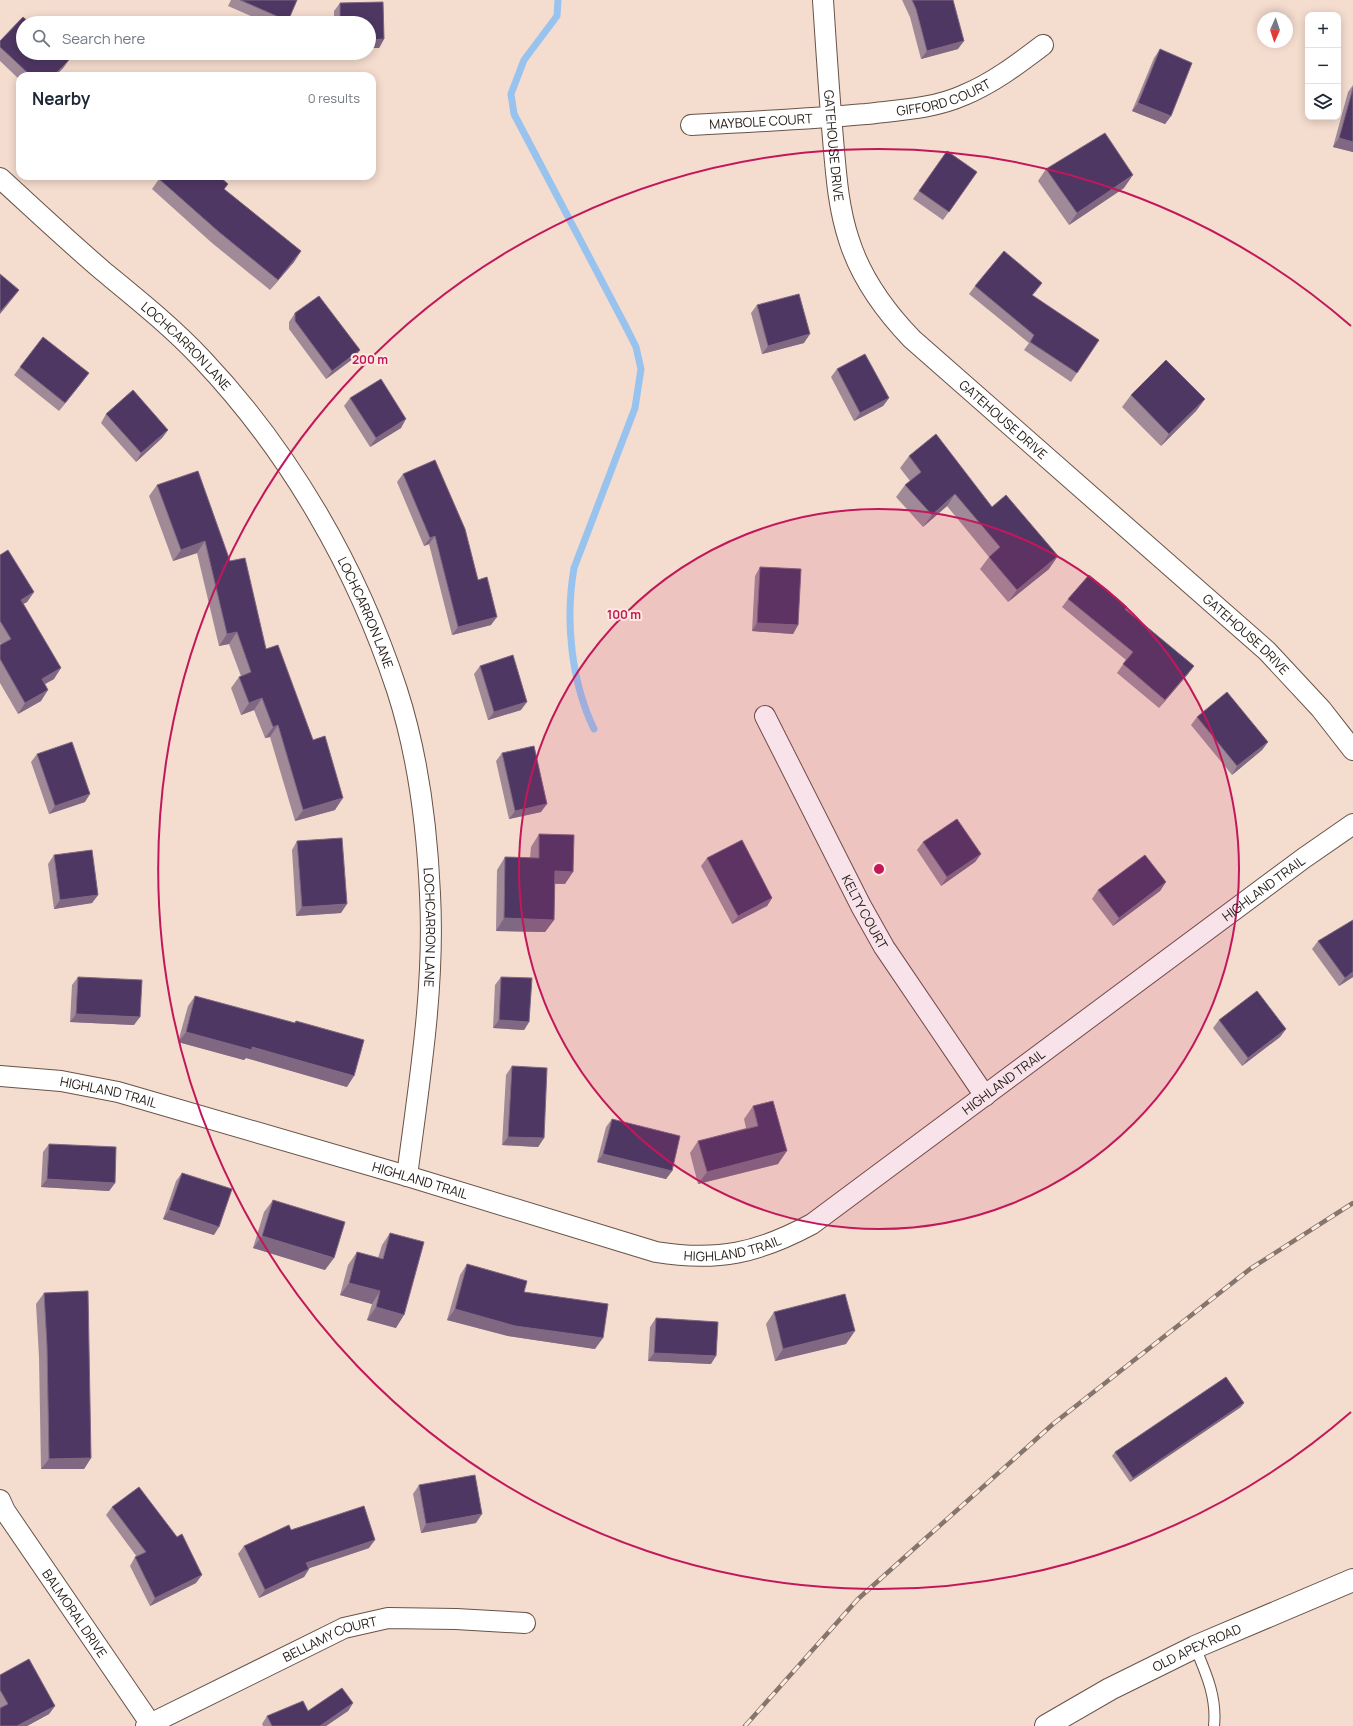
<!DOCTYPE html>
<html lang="en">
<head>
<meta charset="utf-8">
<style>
  body { margin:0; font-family:Manrope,sans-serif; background:#f2f2f3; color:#1f2937 }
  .controls { position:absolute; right:12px; top:12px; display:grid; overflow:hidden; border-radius:8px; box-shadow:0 2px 10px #0003 }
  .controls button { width:36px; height:36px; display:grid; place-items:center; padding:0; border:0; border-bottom:1px solid #e0e1e3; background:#fff; color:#1f2937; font:20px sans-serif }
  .compass { position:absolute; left:1257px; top:12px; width:36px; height:36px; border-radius:50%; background:#fff; box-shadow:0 2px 10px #0003; rotate:183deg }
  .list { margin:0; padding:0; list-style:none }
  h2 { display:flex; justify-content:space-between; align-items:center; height:52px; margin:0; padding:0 16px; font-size:17px }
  h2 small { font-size:13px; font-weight:400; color:#747a83 }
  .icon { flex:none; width:22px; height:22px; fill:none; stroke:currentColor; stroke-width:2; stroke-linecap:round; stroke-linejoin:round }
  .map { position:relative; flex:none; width:1353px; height:1726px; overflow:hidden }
  .search { position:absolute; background:#fff; box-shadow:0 2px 10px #0003; left:16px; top:16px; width:360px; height:44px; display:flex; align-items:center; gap:10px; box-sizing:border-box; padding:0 14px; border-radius:22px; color:#747a83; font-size:15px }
  .panel { position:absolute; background:#fff; box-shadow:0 2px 10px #0003; left:16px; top:72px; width:360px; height:108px; border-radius:12px }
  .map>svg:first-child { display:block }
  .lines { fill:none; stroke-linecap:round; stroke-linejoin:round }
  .stream { stroke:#99c3ef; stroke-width:7 }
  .lane-casing { stroke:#685348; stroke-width:12 }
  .street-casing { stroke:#685348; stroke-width:22 }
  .secondary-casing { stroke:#685348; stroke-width:24 }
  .lane { stroke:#fff; stroke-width:10 }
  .street { stroke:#fff; stroke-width:20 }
  .secondary { stroke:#fff; stroke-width:22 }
  .rail-casing { stroke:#85756c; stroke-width:4.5 }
  .rail { stroke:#feeadf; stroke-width:3; stroke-dasharray:9; stroke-linecap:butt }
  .wall { fill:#a18a98 }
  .shaded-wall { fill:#806883 }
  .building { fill:#4e3763; stroke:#806883 }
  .ring { fill:none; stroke:#c2185b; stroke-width:2 }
  .labels { text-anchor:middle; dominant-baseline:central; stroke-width:4; stroke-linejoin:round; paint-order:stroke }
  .street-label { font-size:13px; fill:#211914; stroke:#feeadf }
  .centre { fill:#c2185b; stroke:#feeadf; stroke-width:2 }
  .ring-label { font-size:12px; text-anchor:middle; font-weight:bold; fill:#c2185b; stroke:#feeadf; stroke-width:4; stroke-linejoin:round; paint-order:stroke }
</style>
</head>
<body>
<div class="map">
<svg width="1353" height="1726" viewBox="0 0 1353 1726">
  <rect width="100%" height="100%" fill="#f4dcce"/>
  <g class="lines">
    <path class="stream" d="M 558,0 L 557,16 L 524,60 L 511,94 L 514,114 L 626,327 L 636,347 L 641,369 L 635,408 L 574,568 C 565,620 571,681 594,729"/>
    <g class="lane-casing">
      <path id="lane" d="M 1195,1647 C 1206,1673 1217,1697 1214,1726"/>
    </g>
    <g class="street-casing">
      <g id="street">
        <path id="s1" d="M 823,0 C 826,46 829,93 833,139 C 836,173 838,207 849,240 C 861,278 885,311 912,339 L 1267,651 L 1321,709 L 1353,750"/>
        <path id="s2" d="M 691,125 C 749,122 808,119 866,114 C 899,110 933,109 964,95 C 993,83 1018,64 1043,45"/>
        <path id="s3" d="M 0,178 C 34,209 68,241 103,271 C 137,299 172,327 202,359 C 290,452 357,568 397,690 C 418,755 427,826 430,894 C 435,989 419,1083 407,1176"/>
        <path id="s4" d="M 765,716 L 861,906 L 884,947 L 985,1096"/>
        <path id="s5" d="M 0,1076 L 61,1081 L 118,1092 L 407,1176 L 656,1252 C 718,1262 758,1253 812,1224 L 1304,858 L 1353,824"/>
        <path id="s6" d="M 0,1500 L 5,1511 L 152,1726"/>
        <path id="s7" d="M 146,1726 L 344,1628 L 388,1618 L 456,1619 L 525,1623"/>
      </g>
    </g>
    <g class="secondary-casing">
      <g id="secondary">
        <path id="s8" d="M 1046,1726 L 1110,1689 L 1195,1647 L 1353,1580"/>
      </g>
    </g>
    <use href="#lane" class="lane"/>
    <use href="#street" class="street"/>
    <use href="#secondary" class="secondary"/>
    <g class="rail-casing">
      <path id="rail" d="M 745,1726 L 858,1599 L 1053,1424 L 1250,1269 L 1353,1203"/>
    </g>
    <use href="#rail" class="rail"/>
  </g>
  <path class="wall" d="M 231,0 L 297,0 L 287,23 L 267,23 L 228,6 Z
    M 902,0 L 953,0 L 958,49 L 921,59 L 910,17 Z
    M 383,2 L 384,39 L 379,48 L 369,48 L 369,23 L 334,23 L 334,11 L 340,3 Z
    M 0,41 L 69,60 L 63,68 L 55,76 L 20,76 L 20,80 L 0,61 Z
    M 1160,49 L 1171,116 L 1165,124 L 1132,111 L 1154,58 Z
    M 1353,85 L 1353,152 L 1333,147 L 1348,92 Z
    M 947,151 L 977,172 L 943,220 L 913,199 Z
    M 1046,169 L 1124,188 L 1069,225 L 1038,181 Z
    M 159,179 L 228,184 L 224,189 L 301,251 L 294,262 L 270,290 L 212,243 L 152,189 Z
    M 975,286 L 1036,291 L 1032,295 L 1099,340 L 1071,382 L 1024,350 L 1029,343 L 969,294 Z
    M 757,305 L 804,343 L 762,354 L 751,313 Z
    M 295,313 L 360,350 L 354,358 L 326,379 L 289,329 L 289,322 Z
    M 20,367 L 83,381 L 59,411 L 14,375 Z
    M 837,369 L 889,398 L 883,406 L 854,421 L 831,377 Z
    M 1131,395 L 1205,399 L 1196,411 L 1161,446 L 1122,407 Z
    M 350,398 L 401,428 L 370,447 L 344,406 Z
    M 106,414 L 168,430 L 162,438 L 136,462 L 101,423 Z
    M 909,456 L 992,507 L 1049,569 L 1008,602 L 980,569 L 989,557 L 947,506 L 923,527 L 896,497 L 905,485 L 910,481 L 900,468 Z
    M 403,474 L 478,580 L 491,625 L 452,635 L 429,544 L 424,546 L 397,482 Z
    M 157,485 L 230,561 L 266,649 L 335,810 L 295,821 L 270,737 L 265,738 L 254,710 L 241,715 L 231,688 L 239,677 L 241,676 L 229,644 L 219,646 L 197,553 L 173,561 L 149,496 Z
    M 0,555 L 34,592 L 27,602 L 23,604 L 54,679 L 45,684 L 41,701 L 18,714 L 0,683 L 0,645 L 1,645 L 0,643 Z
    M 760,567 L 798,625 L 793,634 L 752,631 L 755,576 Z
    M 1068,599 L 1126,609 L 1194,666 L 1188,674 L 1159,708 L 1117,673 L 1126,660 L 1062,607 Z
    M 480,666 L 521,710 L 488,720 L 474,674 Z
    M 1197,717 L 1268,742 L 1262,750 L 1232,775 L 1191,725 Z
    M 502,753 L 541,812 L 509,819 L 496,761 Z
    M 37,754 L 85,802 L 49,814 L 31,762 Z
    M 539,834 L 565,884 L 554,884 L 554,920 L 545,932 L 496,931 L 497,870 L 505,857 L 530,858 L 531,847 Z
    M 297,841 L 341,913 L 296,916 L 292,850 Z
    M 923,842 L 981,854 L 975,862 L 941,886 L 917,850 Z
    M 54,855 L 98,895 L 92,903 L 54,909 L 48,864 Z
    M 707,858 L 772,898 L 767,906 L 732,924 L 701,866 Z
    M 1166,882 L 1160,891 L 1113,926 L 1092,899 L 1098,890 Z
    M 1318,941 L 1353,977 L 1339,986 L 1312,949 Z
    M 78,977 L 134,1025 L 70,1022 L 72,985 Z
    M 501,977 L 529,1022 L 524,1030 L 493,1028 L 495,985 Z
    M 195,996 L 294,1023 L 296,1021 L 347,1087 L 246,1058 L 244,1060 L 178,1042 L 188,1006 Z
    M 1219,1020 L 1286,1029 L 1280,1037 L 1242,1066 L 1213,1028 Z
    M 512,1066 L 544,1138 L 538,1147 L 502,1145 L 506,1075 Z
    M 753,1106 L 778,1164 L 698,1184 L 690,1153 L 698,1141 L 746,1128 L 744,1119 Z
    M 612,1119 L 672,1171 L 666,1179 L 597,1162 L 606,1127 Z
    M 49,1144 L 115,1183 L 109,1191 L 41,1187 L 43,1152 Z
    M 182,1173 L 214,1235 L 163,1219 L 176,1181 Z
    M 273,1200 L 325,1270 L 253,1248 L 264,1212 Z
    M 390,1233 L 396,1328 L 367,1320 L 372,1304 L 340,1295 L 348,1265 L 357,1252 L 378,1258 L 382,1245 Z
    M 467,1264 L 524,1292 L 595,1349 L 508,1336 L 447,1320 L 460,1275 Z
    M 44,1293 L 91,1458 L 84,1469 L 41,1469 L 39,1357 L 36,1304 Z
    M 774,1312 L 846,1344 L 775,1361 L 766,1324 Z
    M 656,1318 L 711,1364 L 648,1361 L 650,1327 Z
    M 1241,1407 L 1130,1482 L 1112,1456 L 1115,1452 Z
    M 419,1485 L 476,1523 L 421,1533 L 413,1494 Z
    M 112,1507 L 196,1583 L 150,1606 L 130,1566 L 135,1557 L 137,1557 L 106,1515 Z
    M 291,1530 L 369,1548 L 309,1568 L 309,1569 L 304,1577 L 259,1598 L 238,1554 L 244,1546 Z
    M 0,1675 L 55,1706 L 49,1714 L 27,1726 L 0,1726 Z
    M 353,1703 L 348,1711 L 326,1726 L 263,1726 L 262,1724 L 267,1716 L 308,1711 Z"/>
  <path class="shaded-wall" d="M 384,39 L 379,48 L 369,48 L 369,40 Z
    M 964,41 L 958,49 L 921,59 L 927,51 Z
    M 69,60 L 63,68 L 55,76 L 53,76 Z
    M 1138,103 L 1171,116 L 1165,124 L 1132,111 Z
    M 1339,138 L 1353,142 L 1353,152 L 1333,147 Z
    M 1133,175 L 1124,188 L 1069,225 L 1077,213 Z
    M 301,251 L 294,262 L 270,290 L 278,280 Z
    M 1042,283 L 1036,291 L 1026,303 L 1032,295 Z
    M 19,290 L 13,298 L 0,314 L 0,312 Z
    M 810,334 L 804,343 L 762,354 L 768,346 Z
    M 360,350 L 354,358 L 326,379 L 332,371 Z
    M 89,373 L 83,381 L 59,411 L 65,403 Z
    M 889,398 L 883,406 L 854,421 L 860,413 Z
    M 1205,399 L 1196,411 L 1161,446 L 1169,434 Z
    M 406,419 L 401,428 L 370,447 L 376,438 Z
    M 168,430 L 162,438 L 136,462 L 141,453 Z
    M 955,494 L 947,506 L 923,527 L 932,515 Z
    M 435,536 L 429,544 L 424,546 L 430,538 Z
    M 205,541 L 197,553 L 173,561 L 181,550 Z
    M 1058,556 L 1049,569 L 1008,602 L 1017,590 Z
    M 34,592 L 27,602 L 13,610 L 21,600 Z
    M 497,617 L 491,625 L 452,635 L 458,627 Z
    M 757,623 L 798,625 L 793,634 L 752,631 Z
    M 237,632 L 229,644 L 219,646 L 227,634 Z
    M 1194,666 L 1188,674 L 1159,708 L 1165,700 Z
    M 61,668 L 54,679 L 34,690 L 42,679 Z
    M 48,690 L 41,701 L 18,714 L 25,703 Z
    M 262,698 L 254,710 L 241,715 L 249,703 Z
    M 527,702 L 521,710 L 488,720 L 494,712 Z
    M 278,725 L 270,737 L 265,738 L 273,727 Z
    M 1268,742 L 1262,750 L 1232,775 L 1237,766 Z
    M 90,794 L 85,802 L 49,814 L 55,806 Z
    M 343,798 L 335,810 L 295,821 L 303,810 Z
    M 547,804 L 541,812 L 509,819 L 515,811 Z
    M 981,854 L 975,862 L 941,886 L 947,877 Z
    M 555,871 L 573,872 L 565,884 L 546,883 Z
    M 1166,882 L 1160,891 L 1113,926 L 1119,918 Z
    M 98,895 L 92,903 L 54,909 L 60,900 Z
    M 772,898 L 767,906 L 732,924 L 738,916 Z
    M 347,904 L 341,913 L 296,916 L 302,907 Z
    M 504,918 L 554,920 L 545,932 L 496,931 Z
    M 1353,972 L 1353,977 L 1339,986 L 1345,978 Z
    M 76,1014 L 140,1017 L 134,1025 L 70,1022 Z
    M 499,1020 L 529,1022 L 524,1030 L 493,1028 Z
    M 1286,1029 L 1280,1037 L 1242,1066 L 1248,1058 Z
    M 186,1032 L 252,1047 L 354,1076 L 347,1087 L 246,1058 L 244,1060 L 178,1042 Z
    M 508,1137 L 544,1138 L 538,1147 L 502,1145 Z
    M 787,1151 L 778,1164 L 698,1184 L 707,1172 Z
    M 603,1154 L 672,1171 L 666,1179 L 597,1162 Z
    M 47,1179 L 115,1183 L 109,1191 L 41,1187 Z
    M 169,1210 L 219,1227 L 214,1235 L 163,1219 Z
    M 262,1236 L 334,1258 L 325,1270 L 253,1248 Z
    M 349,1283 L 380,1291 L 372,1304 L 340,1295 Z
    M 376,1307 L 404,1315 L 396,1328 L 367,1320 Z
    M 455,1309 L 603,1338 L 595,1349 L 508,1336 L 447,1320 Z
    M 855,1331 L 846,1344 L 775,1361 L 783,1349 Z
    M 654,1353 L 716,1356 L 711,1364 L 648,1361 Z
    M 1244,1403 L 1241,1407 L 1130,1482 L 1133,1478 Z
    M 91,1458 L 84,1469 L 41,1469 L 49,1459 Z
    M 482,1514 L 476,1523 L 421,1533 L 426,1524 Z
    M 375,1540 L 369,1548 L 301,1571 L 306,1563 Z
    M 309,1569 L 304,1577 L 259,1598 L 265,1590 Z
    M 202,1575 L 196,1583 L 150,1606 L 155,1598 Z
    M 353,1703 L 348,1711 L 326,1726 L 320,1726 Z
    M 55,1706 L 49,1714 L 27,1726 L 17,1726 Z"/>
  <path class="building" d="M 240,0 L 297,0 L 288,21 Z
    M 912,0 L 953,0 L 964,41 L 927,51 L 916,9 Z
    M 383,2 L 384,39 L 369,40 L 369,23 L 340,23 L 340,3 Z
    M 23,17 L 30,23 L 23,23 L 23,53 L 62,53 L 69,60 L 53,76 L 31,76 L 0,47 L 0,41 Z
    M 1160,49 L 1192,63 L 1171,116 L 1138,103 Z
    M 1353,88 L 1353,142 L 1339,138 Z
    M 1105,133 L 1133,175 L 1077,213 L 1046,169 Z
    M 947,151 L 977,172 L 949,212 L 919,191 Z
    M 162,176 L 219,176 L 228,184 L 224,189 L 301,251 L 278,280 L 219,232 L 159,179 Z
    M 1004,251 L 1042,283 L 1032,295 L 1099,340 L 1077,373 L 1030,342 L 1034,335 L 975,286 Z
    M 0,274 L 19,290 L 0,312 Z
    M 799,294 L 810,334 L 768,346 L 757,305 Z
    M 319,296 L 360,350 L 332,371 L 295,321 L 295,313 Z
    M 43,337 L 89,373 L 65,403 L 20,367 Z
    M 865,354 L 889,398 L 860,413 L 837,369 Z
    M 1166,360 L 1205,399 L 1169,434 L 1131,395 Z
    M 381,379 L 406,419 L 376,438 L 350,398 Z
    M 133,390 L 168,430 L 141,453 L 106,414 Z
    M 936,434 L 992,507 L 1006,495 L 1058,556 L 1017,590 L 989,557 L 1000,547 L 955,494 L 932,515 L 905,485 L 921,472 L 909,456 Z
    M 435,460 L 465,529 L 478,580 L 487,577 L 497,617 L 458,627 L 435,536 L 430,538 L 403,474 Z
    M 198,471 L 230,561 L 245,558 L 266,649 L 278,645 L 313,740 L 325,736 L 343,798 L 303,810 L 278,725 L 273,727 L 262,698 L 249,703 L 239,677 L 251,672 L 237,632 L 227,634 L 205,541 L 181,550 L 157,485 Z
    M 8,550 L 34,592 L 21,600 L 61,668 L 42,679 L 48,690 L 25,703 L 0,659 L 0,645 L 11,639 L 0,621 L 0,555 Z
    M 760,567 L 801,569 L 798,625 L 757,623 Z
    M 1089,575 L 1127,607 L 1125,609 L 1194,666 L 1165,700 L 1123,664 L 1133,652 L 1068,599 Z
    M 513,655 L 527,702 L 494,712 L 480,666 Z
    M 1227,692 L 1268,742 L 1237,766 L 1197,717 Z
    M 72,742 L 90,794 L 55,806 L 37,754 Z
    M 534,746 L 547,804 L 515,811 L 502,753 Z
    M 957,819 L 981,854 L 947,877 L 923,842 Z
    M 539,834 L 574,835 L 573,872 L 555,871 L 554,920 L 504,918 L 505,857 L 539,858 Z
    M 342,838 L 347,904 L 302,907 L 297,841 Z
    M 742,840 L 772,898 L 738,916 L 707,858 Z
    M 92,850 L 98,895 L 60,900 L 54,855 Z
    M 1145,855 L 1166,882 L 1119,918 L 1098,890 Z
    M 1353,920 L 1353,972 L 1345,978 L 1318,941 Z
    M 78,977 L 142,980 L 140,1017 L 76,1014 Z
    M 501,977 L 532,978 L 529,1022 L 499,1020 Z
    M 1257,991 L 1286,1029 L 1248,1058 L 1219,1020 Z
    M 195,996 L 295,1023 L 296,1021 L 364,1040 L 354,1076 L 252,1047 L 252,1050 L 186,1032 Z
    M 512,1066 L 547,1068 L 544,1138 L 508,1137 Z
    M 773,1101 L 787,1151 L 707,1172 L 698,1141 L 758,1126 L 753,1106 Z
    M 612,1119 L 680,1136 L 672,1171 L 603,1154 Z
    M 49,1144 L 116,1147 L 115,1183 L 47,1179 Z
    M 182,1173 L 232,1189 L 219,1227 L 169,1210 Z
    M 273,1200 L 345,1222 L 334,1258 L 262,1236 Z
    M 390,1233 L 424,1242 L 404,1315 L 376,1307 L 380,1291 L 349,1283 L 357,1252 L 383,1259 Z
    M 467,1264 L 527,1281 L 524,1292 L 608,1304 L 603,1338 L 515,1326 L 455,1309 Z
    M 88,1291 L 91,1458 L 49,1459 L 47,1346 L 44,1293 Z
    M 845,1294 L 855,1331 L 783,1349 L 774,1312 Z
    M 656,1318 L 718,1322 L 716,1356 L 654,1353 Z
    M 1226,1377 L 1244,1403 L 1133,1478 L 1115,1452 Z
    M 475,1475 L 482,1514 L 426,1524 L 419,1485 Z
    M 139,1487 L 177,1537 L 182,1534 L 202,1575 L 155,1598 L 135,1557 L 146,1552 L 112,1507 Z
    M 364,1506 L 375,1540 L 306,1563 L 309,1569 L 265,1590 L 244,1546 L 289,1525 L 291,1530 Z
    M 29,1659 L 55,1706 L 17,1726 L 0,1726 L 0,1708 L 8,1704 L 0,1690 L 0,1675 Z
    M 342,1688 L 353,1703 L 320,1726 L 272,1726 L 267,1716 L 303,1701 L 308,1711 Z"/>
  <circle cx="879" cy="869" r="360" fill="#c2185b" fill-opacity=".12"/>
  <g class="ring">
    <circle cx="879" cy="869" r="360"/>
    <path d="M1351 1412A720 720 0 1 1 1351 326"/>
  </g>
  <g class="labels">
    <g class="street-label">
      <text stroke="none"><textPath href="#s2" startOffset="255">GIFFORD COURT</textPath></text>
      <text stroke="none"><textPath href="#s2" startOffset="70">MAYBOLE COURT</textPath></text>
      <text stroke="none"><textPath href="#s1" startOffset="146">GATEHOUSE DRIVE</textPath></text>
      <text stroke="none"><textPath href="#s3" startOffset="251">LOCHCARRON LANE</textPath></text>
      <text stroke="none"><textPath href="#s1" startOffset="482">GATEHOUSE DRIVE</textPath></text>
      <text stroke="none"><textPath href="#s3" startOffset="575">LOCHCARRON LANE</textPath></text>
      <text stroke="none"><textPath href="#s1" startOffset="806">GATEHOUSE DRIVE</textPath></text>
      <text stroke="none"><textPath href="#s5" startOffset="1405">HIGHLAND TRAIL</textPath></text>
      <text stroke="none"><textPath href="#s4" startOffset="220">KELTY COURT</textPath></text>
      <text stroke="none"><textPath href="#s3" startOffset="899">LOCHCARRON LANE</textPath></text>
      <text stroke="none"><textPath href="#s5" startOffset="1081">HIGHLAND TRAIL</textPath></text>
      <text stroke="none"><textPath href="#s5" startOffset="110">HIGHLAND TRAIL</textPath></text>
      <text stroke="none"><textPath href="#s5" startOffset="434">HIGHLAND TRAIL</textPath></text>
      <text stroke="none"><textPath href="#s5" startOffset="758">HIGHLAND TRAIL</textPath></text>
      <text stroke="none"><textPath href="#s6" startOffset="136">BALMORAL DRIVE</textPath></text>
      <text stroke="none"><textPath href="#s7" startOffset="204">BELLAMY COURT</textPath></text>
      <text stroke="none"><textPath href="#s8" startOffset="170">OLD APEX ROAD</textPath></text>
    </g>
  </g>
  <circle cx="879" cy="869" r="6" class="centre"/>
  <g class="ring-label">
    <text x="370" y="364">200 m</text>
    <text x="624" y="619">100 m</text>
  </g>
</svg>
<div class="controls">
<button>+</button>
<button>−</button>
<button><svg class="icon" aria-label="layers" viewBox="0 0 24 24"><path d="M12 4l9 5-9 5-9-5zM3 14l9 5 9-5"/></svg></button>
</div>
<svg class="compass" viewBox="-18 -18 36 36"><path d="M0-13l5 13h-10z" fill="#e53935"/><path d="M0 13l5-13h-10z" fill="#747a83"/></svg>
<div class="search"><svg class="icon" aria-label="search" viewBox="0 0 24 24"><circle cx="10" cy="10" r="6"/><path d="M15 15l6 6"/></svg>Search here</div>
<section class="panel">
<h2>Nearby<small>0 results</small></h2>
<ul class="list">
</ul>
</section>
</div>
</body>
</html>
